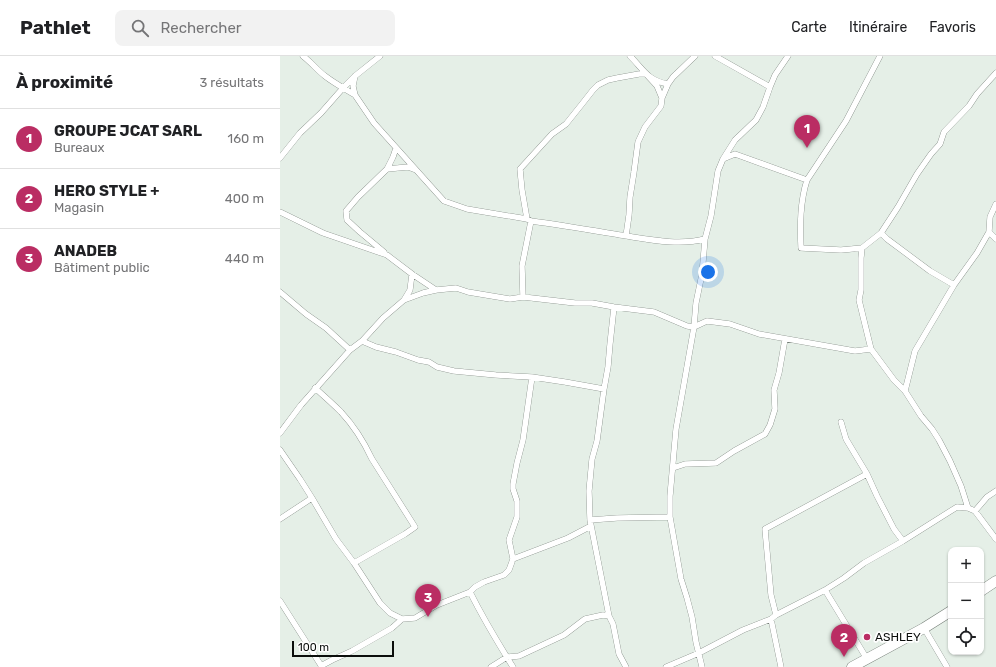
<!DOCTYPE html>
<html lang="fr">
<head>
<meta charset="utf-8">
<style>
  body { margin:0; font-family:Rubik,sans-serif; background:#f2f2f2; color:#202124 }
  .controls { position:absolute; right:12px; bottom:12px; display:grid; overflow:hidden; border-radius:8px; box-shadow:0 1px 3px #0004 }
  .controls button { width:36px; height:36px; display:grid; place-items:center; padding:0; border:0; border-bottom:1px solid #e0e0e0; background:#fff; color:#202124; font:20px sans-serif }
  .scale { position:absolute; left:12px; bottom:10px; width:102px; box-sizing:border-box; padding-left:4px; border:2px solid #0b0e0c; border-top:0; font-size:11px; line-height:14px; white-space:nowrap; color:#0b0e0c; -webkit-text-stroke:3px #fff; paint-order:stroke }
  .you { position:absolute; left:428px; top:216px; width:14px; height:14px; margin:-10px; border:3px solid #fff; border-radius:50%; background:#1a73e8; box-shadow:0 0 0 6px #1a73e833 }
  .badge { display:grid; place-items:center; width:26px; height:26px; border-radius:50%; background:#ba2d63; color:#fff; font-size:13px; font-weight:700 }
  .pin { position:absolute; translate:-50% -33px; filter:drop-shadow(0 1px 2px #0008) }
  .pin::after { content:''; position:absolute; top:21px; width:14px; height:12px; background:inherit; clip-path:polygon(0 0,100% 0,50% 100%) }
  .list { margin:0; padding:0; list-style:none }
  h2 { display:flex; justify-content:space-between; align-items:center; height:52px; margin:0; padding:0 16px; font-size:17px }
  h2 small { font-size:13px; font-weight:400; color:#757577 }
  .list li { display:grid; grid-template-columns:26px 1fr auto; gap:12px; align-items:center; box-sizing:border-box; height:60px; padding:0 16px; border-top:1px solid #e0e0e0 }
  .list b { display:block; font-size:15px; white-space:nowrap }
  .list p { margin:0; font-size:13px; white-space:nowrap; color:#757577 }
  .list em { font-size:13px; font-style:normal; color:#757577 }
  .icon { flex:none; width:22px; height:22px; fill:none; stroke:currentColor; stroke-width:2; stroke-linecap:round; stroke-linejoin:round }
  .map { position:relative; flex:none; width:716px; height:611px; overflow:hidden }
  header { display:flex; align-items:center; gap:24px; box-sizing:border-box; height:56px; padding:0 20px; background:#fff; border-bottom:1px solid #e0e0e0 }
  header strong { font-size:19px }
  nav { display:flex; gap:22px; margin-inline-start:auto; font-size:14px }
  .search { width:280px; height:36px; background:#f2f2f2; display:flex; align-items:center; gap:10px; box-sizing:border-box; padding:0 14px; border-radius:8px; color:#757577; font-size:15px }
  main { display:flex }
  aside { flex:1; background:#fff }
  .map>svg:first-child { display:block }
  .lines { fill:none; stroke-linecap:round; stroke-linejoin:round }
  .street-casing { stroke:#727b74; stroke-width:6 }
  .highway-casing { stroke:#727b74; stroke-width:11 }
  .street { stroke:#fff; stroke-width:5.5 }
  .highway { stroke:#fff; stroke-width:10 }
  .poi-dot { fill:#ba2d63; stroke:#fff; stroke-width:1.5 }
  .labels { text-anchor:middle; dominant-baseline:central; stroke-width:3.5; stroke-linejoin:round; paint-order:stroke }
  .poi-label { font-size:12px; fill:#0b0e0c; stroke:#fff; text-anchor:start }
</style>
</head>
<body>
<header>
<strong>Pathlet</strong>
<div class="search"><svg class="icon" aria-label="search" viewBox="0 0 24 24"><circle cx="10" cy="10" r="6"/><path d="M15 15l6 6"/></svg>Rechercher</div>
<nav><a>Carte</a><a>Itinéraire</a><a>Favoris</a></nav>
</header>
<main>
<aside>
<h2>À proximité<small>3 résultats</small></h2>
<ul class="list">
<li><span class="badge">1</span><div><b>GROUPE JCAT SARL</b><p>Bureaux</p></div><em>160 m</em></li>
<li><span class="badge">2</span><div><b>HERO STYLE +</b><p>Magasin</p></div><em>400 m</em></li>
<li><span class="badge">3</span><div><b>ANADEB</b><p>Bâtiment public</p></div><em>440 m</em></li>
</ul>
</aside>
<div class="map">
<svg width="716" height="611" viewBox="0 0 716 611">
  <rect width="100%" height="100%" fill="#e5efe7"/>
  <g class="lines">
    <g class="street-casing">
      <path id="street" d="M 23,0 C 31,6 37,14 45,20 C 54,27 65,33 75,39
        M 350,0 C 363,13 368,25 388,28 L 393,21 L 415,0
        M 435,0 L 490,31
        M 600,0 L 566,65 L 527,124 C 520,146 520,169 521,192 L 561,194 L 582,192 L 601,177 L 618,151 L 637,118 L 651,98 L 660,88 L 664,76 L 689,50 L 697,38 L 716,17
        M 75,20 L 73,30 L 75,39 L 94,67 L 164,145 L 187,153 L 247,163 L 251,165 C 281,169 310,174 340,179 C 367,183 398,190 425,183
        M 0,102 L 20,77 L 41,57 L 63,32 L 75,20 L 100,0
        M 443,103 L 455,84 L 476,64 L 483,51 L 490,31 L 495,19 L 508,0
        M 107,113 L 128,111 L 136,114
        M 0,156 L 43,177 L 107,199 L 132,218 L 156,234
        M 247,163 L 242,134 L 240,113 L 272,78 L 286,68 L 302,48 L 313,34 L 318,29 L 328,24 L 337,22 L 359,18 L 366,18 L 377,30 L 382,42
        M 709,176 L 716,183
        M 601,177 L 607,183 L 650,215 L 674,229
        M 346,180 L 349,159 L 350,141 L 354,116 L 358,86 L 365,71 L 381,50 L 382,42 L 388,28
        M 582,192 L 581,202 L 581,234 L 579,244 L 591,293 L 614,324 L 625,335 L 641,360 L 652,373 L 659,384 L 670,405 L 681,430 L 688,452 L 695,455 L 716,483
        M 104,196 L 80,176 L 67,164 L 66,155 L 78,141 L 107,113 L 113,101 L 116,92
        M 0,236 L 26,258 L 46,272 L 70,294 L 21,349 L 0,377
        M 243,241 L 295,247 L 312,247 L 334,251 L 374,256 L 407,270 L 414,271 L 427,265 L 450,268 L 479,278 L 575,295 L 591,293
        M 124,244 L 130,234 L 132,218
        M 82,285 L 96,291 L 116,296 L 138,304 L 149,306 L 157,311 L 174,315 L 216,319 L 252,321 L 285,326 L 324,333 L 317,385 L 312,403 L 309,435 L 310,464 L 329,560
        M 70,294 L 82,285 L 103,262 L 124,244 L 143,237 L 156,234 L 176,232 L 188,236 L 230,243 L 243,241 L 242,210 L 251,165
        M 35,332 C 44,340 53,348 61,356 C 74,370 84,386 92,403 L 135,471 L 125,478 L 74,507
        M 324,333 L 328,311 L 330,288 L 334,251
        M 625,335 L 635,295 L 674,229 L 697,197 L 709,176 L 710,161 L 716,148
        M 561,366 L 566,383 L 587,418 L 597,440 L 614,473 L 623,485
        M 0,394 L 20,423 L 32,442
        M 393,412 L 405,408 L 436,407 L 454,395 L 485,378 L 490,369 L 495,353 L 494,334 L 499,317 L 505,283
        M 695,455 L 707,441 L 716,435
        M 0,463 L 32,442 L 56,483 L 74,507 L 100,547 L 110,557 L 122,563 L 135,562 L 157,549 L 190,536 C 203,562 218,587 233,611
        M 310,464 L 337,462 L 390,461
        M 233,503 L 288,482 L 311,470
        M 545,534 L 496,559 L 491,539 L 485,473 L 587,418
        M 190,536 L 195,531 L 204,526 L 224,519 L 229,514 L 233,503 L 229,484 L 237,461 L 237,445 L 233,433 L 233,428 L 237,407 L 243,384 L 252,321
        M 0,545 L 42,611
        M 491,563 L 501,611
        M 644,572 L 667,611
        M 587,603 L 545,534 L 564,522 L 584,507 L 623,485 L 677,451 L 688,452
        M 41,610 L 52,604 L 72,595 L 112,572 L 122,563
        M 211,611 L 227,601 L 239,600 L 284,579 L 305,563 L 323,559 L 329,560 L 333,568 L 339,598 L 346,611
        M 386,611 L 419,597 L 463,574 L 491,563 L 496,559
        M 422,611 L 416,586 L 412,561 L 407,542 L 401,523 L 390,461 L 390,440 L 396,373 L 414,271 L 416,247 L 422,218 L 425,183 L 431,160 L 438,115 L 443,103 L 455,98 L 527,124"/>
    </g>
    <g class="highway-casing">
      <path id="highway" d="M 701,535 L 716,525
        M 572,611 L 644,572 L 671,555"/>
    </g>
    <use href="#street" class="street"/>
    <use href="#highway" class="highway"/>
  </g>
  <circle class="poi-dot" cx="587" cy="581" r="4"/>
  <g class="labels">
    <g class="poi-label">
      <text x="595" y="581">ASHLEY</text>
    </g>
  </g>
</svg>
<div class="controls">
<button>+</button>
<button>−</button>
<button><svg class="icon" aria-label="locate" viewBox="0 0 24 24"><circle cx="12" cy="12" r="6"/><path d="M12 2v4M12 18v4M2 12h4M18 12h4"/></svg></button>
</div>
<div class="scale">100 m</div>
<div class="you"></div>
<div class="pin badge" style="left:527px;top:92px">1</div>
<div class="pin badge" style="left:564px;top:601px">2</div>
<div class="pin badge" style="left:148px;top:561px">3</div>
</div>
</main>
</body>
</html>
